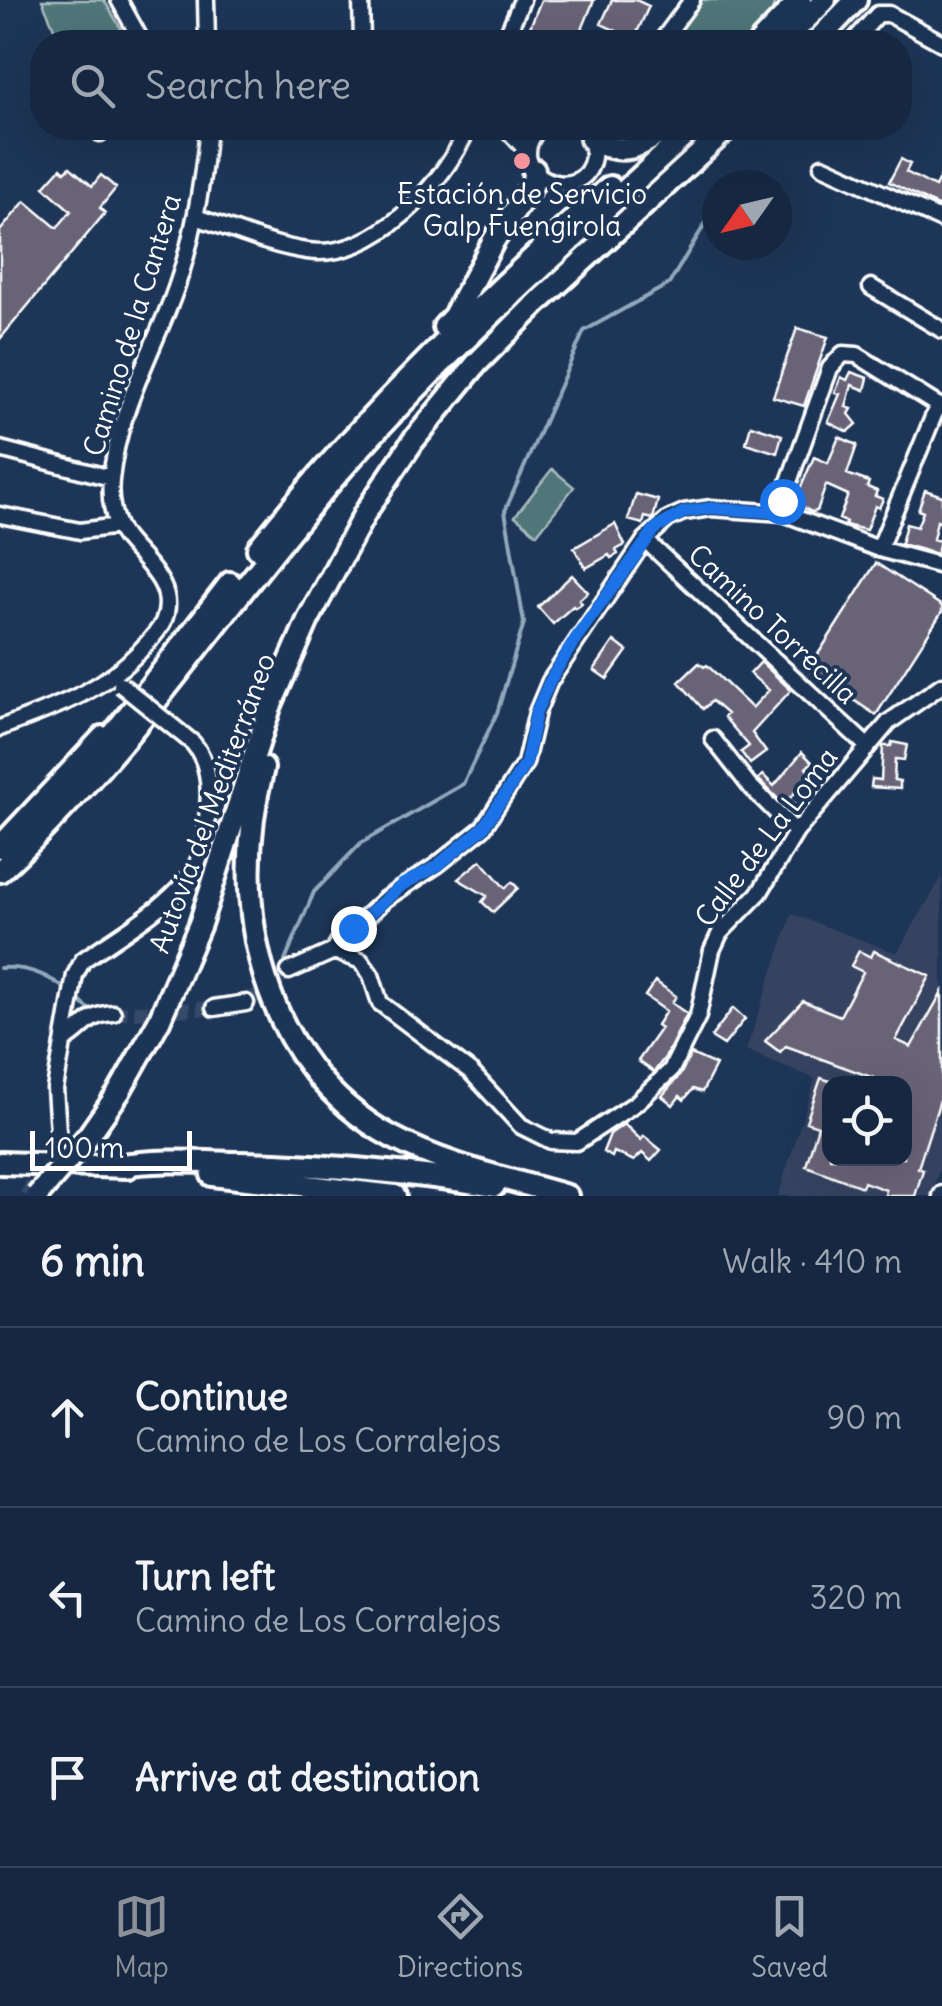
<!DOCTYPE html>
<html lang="en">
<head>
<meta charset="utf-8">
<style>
  body { margin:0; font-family:Delius,sans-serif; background:#1f3048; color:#f1f3f6 }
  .controls { position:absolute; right:30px; bottom:30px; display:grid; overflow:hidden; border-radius:20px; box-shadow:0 10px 40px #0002 }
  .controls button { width:90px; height:90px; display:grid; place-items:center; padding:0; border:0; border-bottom:2px solid #35445a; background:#162841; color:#f1f3f6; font:50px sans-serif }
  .compass { position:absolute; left:702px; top:170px; width:90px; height:90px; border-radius:50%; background:#162841; box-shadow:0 10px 40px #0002; rotate:236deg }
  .scale { position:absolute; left:30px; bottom:25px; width:162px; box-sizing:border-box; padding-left:10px; border:5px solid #fff; border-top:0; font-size:28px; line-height:35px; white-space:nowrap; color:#fff; -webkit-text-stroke:8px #1d3557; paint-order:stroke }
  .stop { position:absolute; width:30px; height:30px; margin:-22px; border:8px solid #1a73e8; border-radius:50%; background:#fff }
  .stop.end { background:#1a73e8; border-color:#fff; box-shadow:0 2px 10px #0008 }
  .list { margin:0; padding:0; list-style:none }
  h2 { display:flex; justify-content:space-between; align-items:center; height:130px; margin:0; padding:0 40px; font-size:42px }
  h2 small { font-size:32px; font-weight:400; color:#9ea6b1 }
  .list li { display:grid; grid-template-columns:65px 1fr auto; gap:30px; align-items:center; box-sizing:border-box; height:180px; padding:0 40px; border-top:2px solid #35445a }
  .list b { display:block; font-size:38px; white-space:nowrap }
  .list p { margin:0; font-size:32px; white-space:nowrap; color:#9ea6b1 }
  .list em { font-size:32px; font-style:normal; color:#9ea6b1 }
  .icon { flex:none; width:55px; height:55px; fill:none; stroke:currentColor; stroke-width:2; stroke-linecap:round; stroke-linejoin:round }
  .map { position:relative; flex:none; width:942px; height:1196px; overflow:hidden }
  .search { position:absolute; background:#162841; box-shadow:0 10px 40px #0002; left:30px; right:30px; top:30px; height:110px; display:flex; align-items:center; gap:25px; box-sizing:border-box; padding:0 35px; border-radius:40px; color:#9ea6b1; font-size:38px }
  .sheet { height:670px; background:#162841 }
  nav { display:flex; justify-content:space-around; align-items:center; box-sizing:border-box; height:140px; border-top:2px solid #35445a; background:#162841; font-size:28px; color:#9ea6b1 }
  nav a { display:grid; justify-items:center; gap:5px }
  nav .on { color:#8c9099 }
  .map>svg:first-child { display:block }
  .built { fill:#344361; fill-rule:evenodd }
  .green { fill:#507679; stroke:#a8babc; stroke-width:2.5 }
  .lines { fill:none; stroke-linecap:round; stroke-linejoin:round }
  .stream { stroke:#90a9bb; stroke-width:4 }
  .building { fill:#696478; stroke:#fff; stroke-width:2.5 }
  .minor-tunnel { stroke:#344968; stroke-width:14; stroke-dasharray:14 7; stroke-linecap:butt }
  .minor-casing { stroke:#fff; stroke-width:21 }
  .highway-casing { stroke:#fff; stroke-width:28 }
  .minor { stroke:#1d3557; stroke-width:14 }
  .highway { stroke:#1d3557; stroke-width:20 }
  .minor-bridge-casing { stroke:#fff; stroke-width:21; stroke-linecap:butt }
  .highway-bridge-casing { stroke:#fff; stroke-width:28; stroke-linecap:butt }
  .minor-bridge { stroke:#1d3557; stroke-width:14 }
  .highway-bridge { stroke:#1d3557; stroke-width:20 }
  .route { stroke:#1a73e8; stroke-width:12 }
  .poi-dot { fill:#ff9aa2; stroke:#1d3557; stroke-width:4 }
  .labels { text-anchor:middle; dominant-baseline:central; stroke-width:8; stroke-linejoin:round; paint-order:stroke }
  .poi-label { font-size:28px; fill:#fff; stroke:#1d3557 }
  .street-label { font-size:28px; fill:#fff; stroke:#1d3557 }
</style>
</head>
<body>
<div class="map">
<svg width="942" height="1196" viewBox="0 0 942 1196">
  <rect width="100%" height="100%" fill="#1d3557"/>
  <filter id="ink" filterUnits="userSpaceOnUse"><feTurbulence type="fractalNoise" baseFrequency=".01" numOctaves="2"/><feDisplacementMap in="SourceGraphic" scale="20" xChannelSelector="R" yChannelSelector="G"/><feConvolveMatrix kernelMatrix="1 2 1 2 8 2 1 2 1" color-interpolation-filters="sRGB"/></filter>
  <g filter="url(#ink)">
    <path class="built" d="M 942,877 L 942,1160 L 931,1196 L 778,1196 L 815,1079 L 746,1050 L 792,914 L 897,953 ZM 830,1084 L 904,1084 L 904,1158 L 830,1158 Z"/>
    <path class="green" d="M 42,0 L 104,0 L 129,42 L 60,42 Z
      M 699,0 L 775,0 L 770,19 L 744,42 L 667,42 Z
      M 552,469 L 574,487 L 537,534 L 515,516 Z"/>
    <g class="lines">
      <path class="stream" d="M 728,185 L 731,180
        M 285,961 L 314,892 L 361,843 L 463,784 L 497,713 L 524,623 L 505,511 L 584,331 L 669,284 L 717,204
        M 0,968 C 26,966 49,975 69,992
        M 76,998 L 90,1010 L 102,1009
        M 212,999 L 242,996"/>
    </g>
    <path class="building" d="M 541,0 L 594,0 L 577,42 L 524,42 Z
      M 612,0 L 636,0 L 649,6 L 634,39 L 601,24 Z
      M 901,159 L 910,164 L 906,172 L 935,187 L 942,173 L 942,208 L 889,182 Z
      M 70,167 L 92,186 L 101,175 L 116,188 L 100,208 L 105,213 L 0,339 L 0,231 L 25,201 L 57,228 L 71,211 L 44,187 L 61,168 L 65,172 Z
      M 797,328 L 828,337 L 804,406 L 773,397 Z
      M 851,372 L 868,378 L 865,390 L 852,385 L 846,407 L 852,409 L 849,414 L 857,424 L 848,432 L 828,422 L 840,394 L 835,393 L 841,377 L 847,380 Z
      M 751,425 L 782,435 L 777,453 L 746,443 Z
      M 839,437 L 857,445 L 847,474 L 869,482 L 867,487 L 877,491 L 875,496 L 883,499 L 879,508 L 875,506 L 866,530 L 845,525 L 846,522 L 839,519 L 848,495 L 826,485 L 817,511 L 812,512 L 794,503 L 814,457 L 828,463 Z
      M 925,490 L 942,496 L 942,523 L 937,521 L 933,539 L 940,541 L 937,554 L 901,544 L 906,524 L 917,527 L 923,512 L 918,510 Z
      M 636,494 L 658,500 L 653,519 L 645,517 L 643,524 L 628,520 Z
      M 615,524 L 625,545 L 616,550 L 618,554 L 611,558 L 609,555 L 586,568 L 574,548 Z
      M 876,563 L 942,606 L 942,612 L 876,715 L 808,670 Z
      M 572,575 L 588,592 L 579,600 L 582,603 L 575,608 L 573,606 L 553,624 L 538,607 Z
      M 614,641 L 627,651 L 607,679 L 594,670 Z
      M 761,662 L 791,690 L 752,733 L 766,752 L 750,764 L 741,752 L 749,746 L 724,717 L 727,714 L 712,701 L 703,709 L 679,682 L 699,663 L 704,667 L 707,665 L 752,708 L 769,690 L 750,674 Z
      M 892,742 L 907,745 L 904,760 L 895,759 L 894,780 L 900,781 L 900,789 L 871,787 L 872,779 L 881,780 L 883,746 L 891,746 Z
      M 802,752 L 812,762 L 806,768 L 812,774 L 789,799 L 800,810 L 795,816 L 758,779 L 763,775 L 774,786 Z
      M 481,860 L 505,888 L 512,882 L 518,888 L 493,912 L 482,902 L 487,896 L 458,879 Z
      M 859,951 L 871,957 L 874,951 L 930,976 L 896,1040 L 911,1047 L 942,992 L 942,1094 L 918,1168 L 923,1170 L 915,1196 L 889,1196 L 885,1195 L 886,1190 L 864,1182 L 862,1187 L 806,1166 L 818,1126 L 806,1122 L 821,1078 L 830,1081 L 830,1158 L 904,1158 L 904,1084 L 879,1084 L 873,1081 L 874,1078 L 786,1046 L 780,1052 L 765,1041 L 803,1001 L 840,1016 L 863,972 L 851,966 Z
      M 655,981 L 676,996 L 672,1003 L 687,1014 L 666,1056 L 654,1072 L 638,1061 L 661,1028 L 657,1025 L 666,1011 L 645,996 Z
      M 733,1008 L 745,1019 L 724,1045 L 711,1037 Z
      M 691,1054 L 716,1065 L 702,1092 L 693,1089 L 684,1100 L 680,1096 L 673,1105 L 662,1096 L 680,1075 Z
      M 624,1124 L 641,1140 L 644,1136 L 661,1150 L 651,1161 L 642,1153 L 634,1161 L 614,1152 L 612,1157 L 603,1152 L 610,1134 Z"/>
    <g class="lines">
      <path class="minor-tunnel" d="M 246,1003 L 289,971
        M 113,1013 L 214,1008
        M 27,1196 L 58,1131"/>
      <g class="minor-casing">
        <path id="minor" d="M 119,0 L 142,42
          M 206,0 L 207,42
          M 361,0 L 362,42
          M 504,42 L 522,0
          M 661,42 L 692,0
          M 853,42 L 878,14 L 889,14 L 942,43
          M 506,128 L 528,152
          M 539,128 C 498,175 584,210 593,157 C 595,145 590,136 583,128
          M 100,133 L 108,128
          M 822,166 L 942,220
          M 196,217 C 232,229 270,246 307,251 C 375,261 444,183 468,128
          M 871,287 L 942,330
          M 0,449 L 111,478
          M 783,513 L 782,501 L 830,368 L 843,354 L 857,355 L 942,408
          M 0,515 L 80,531 L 118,526
          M 645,540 L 867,746
          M 879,549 L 938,405
          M 942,566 L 879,549 L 783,513 L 711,508 L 684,512 L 668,519 L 645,540 L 550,681 L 537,712 L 525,763 L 483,828 L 437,865 L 385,899 L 338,943 L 334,951 L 361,961 L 371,975 L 380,1003 L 471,1072 L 521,1126 L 551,1141 L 577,1142 L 636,1103 L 671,1070 L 698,1016 L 712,950 L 720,933 L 760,892 L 796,832 L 889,722 L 942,685
          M 0,728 C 55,706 97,695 139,652 C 147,643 158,633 163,622 C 179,587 144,562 125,538 C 113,522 109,499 111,480 C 117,416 149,358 172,299 C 193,244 202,186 208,128
          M 713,739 L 749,785 L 796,832
          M 289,971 L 334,951
          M 214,1008 L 246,1003
          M 65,1040 C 86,1027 87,1015 113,1013
          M 58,1131 L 55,1089 L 75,975 L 83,960 C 117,936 178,902 197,864 C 204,848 206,828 208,810 C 210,787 209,762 193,743
          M 941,1196 L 942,1194"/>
      </g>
      <g class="highway-casing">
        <path id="highway" d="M 760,42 L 800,0
          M 783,42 L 825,0
          M 816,42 L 856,0
          M 591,139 C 621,157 641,148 666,128
          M 444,327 L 454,316 L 494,240 L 533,184 L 534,170
          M 258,549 C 363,416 484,301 610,187
          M 98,754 L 230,583
          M 263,768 C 227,904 261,1066 392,1137 C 446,1166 509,1179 567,1196
          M 0,847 L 103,737
          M 0,871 C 129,753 221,609 334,478 C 443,351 572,241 693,128
          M 119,1092 L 159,1021 L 200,924 L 270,707 L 308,620 L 365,513 L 413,441 L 477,363 L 535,305 L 728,128
          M 0,1163 L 128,1167
          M 117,1166 C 158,1159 199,1162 240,1163 C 326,1165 410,1172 494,1186
          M 212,1175 L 395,1196"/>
      </g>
      <use href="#minor" class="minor"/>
      <use href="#highway" class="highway"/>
      <g class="minor-bridge-casing">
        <path id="minor-bridge" d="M 121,685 L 193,743"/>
      </g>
      <g class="highway-bridge-casing">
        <path id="highway-bridge" d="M 37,1196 L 89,1135 L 119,1092"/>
      </g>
      <use href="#minor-bridge" class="minor-bridge"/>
      <use href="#highway-bridge" class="highway-bridge"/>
    </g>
  </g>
  <g class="lines" filter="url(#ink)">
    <path class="route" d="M 353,928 L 402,885 L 437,866 L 483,828 L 526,763 L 536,712 L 550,681 L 576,638 L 655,529 L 684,512 L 711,508 L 783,513 L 782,501"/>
  </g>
  <circle class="poi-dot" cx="522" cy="161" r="10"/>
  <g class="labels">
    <g class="poi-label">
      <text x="522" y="194">Estación de Servicio<tspan x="522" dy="32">Galp Fuengirola</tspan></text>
    </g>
    <g class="street-label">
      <text transform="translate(132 325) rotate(-73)">Camino de la Cantera</text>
      <text transform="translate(773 624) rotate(43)">Camino Torrecilla</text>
      <text transform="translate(212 803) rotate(-70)">Autovía del Mediterráneo</text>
      <text transform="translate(766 837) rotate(-53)">Calle de La Loma</text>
    </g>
  </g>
</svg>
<div class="controls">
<button><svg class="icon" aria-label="locate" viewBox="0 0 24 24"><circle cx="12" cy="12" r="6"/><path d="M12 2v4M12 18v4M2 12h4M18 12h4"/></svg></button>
</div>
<svg class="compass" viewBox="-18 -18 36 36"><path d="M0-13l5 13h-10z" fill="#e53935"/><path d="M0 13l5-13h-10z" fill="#9ea6b1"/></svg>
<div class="scale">100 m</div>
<div class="stop" style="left:782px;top:501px"></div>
<div class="stop end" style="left:353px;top:928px"></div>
<div class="search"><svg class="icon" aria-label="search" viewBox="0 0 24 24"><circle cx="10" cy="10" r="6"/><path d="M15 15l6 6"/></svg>Search here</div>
</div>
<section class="sheet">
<h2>6 min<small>Walk · 410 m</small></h2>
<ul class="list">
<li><svg class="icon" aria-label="ahead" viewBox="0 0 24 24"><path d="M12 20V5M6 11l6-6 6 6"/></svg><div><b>Continue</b><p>Camino de Los Corralejos</p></div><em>90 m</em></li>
<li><svg class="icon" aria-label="left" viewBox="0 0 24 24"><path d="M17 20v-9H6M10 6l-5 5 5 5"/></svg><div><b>Turn left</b><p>Camino de Los Corralejos</p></div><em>320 m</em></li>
<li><svg class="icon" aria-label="arrive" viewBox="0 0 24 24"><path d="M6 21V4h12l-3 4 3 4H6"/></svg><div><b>Arrive at destination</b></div></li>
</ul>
</section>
<nav>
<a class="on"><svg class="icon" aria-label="map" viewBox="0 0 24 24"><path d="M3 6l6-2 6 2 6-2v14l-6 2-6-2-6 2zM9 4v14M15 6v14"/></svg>Map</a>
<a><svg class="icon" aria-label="directions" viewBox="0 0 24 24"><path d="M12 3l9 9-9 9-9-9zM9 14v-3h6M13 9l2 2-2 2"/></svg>Directions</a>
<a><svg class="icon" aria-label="saved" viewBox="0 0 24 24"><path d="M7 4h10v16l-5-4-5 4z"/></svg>Saved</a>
</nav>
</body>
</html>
